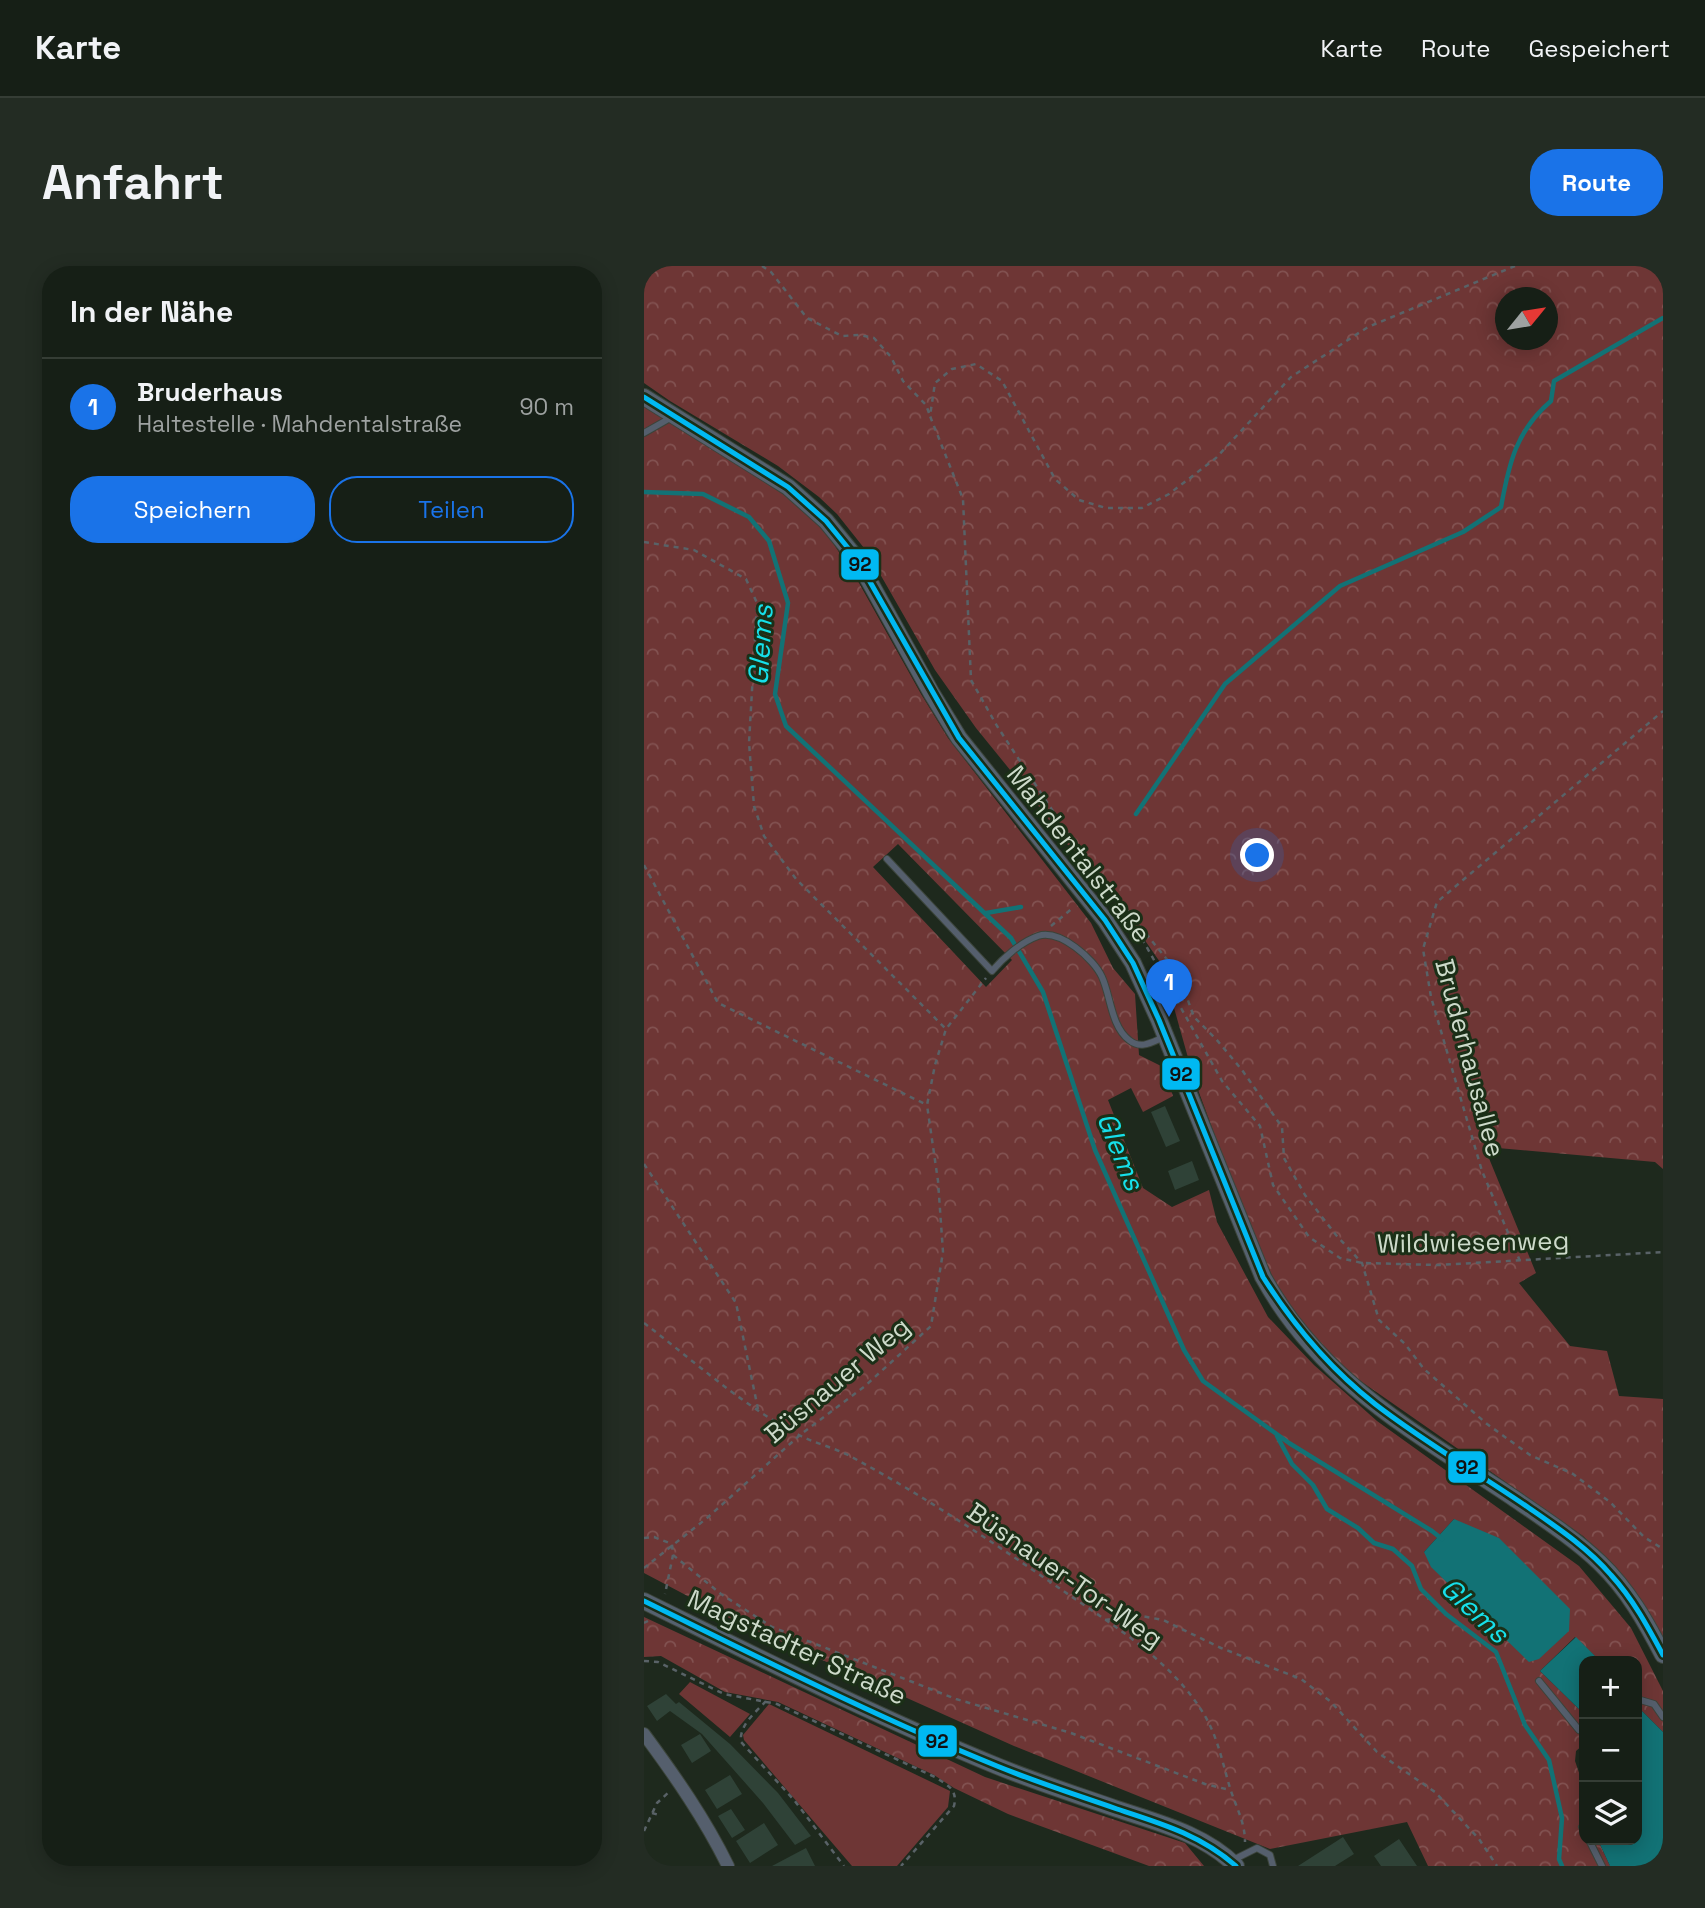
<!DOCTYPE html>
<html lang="de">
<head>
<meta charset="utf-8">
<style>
  body { margin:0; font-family:"Space Grotesk",sans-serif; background:#232c23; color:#f1f3f6 }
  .controls { position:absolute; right:21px; bottom:21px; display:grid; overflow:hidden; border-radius:14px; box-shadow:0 4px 18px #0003 }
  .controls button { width:63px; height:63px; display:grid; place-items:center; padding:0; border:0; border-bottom:2px solid #353d35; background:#161f16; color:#f1f3f6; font:35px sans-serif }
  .compass { position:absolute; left:851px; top:21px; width:63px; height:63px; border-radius:50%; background:#161f16; box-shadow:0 4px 18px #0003; rotate:60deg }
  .you { position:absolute; left:614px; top:590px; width:24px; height:24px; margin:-18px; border:5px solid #fff; border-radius:50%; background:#1a73e8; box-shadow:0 0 0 10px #1a73e833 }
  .badge { display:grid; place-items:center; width:46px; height:46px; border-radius:50%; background:#1a73e8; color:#fff; font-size:23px; font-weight:700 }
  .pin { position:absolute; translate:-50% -58px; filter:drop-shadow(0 2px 4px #0008) }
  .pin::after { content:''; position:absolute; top:37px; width:24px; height:21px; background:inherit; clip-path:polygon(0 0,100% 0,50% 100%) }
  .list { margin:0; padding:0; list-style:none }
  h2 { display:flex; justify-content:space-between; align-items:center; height:91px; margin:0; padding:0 28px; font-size:30px }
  h2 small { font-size:23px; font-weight:400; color:#9ea2a1 }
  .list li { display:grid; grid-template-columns:46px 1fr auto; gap:21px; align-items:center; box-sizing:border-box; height:98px; padding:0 28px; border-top:2px solid #353d35 }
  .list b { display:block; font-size:26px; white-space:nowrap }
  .list p { margin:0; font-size:23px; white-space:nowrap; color:#9ea2a1 }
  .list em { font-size:23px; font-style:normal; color:#9ea2a1 }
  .actions { display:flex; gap:14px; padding:21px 28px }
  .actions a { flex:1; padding:16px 0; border:2px solid #1a73e8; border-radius:28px; text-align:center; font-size:24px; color:#1a73e8 }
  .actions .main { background:#1a73e8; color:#fff }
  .icon { flex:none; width:38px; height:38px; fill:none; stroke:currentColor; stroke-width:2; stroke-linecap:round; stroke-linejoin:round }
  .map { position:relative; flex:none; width:1019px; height:1600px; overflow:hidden; border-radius:28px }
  header { display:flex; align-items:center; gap:42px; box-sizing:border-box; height:98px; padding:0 35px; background:#161f16; border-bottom:2px solid #353d35 }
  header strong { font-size:33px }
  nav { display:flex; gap:38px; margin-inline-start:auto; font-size:24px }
  .intro { display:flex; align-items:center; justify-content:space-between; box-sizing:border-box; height:168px; padding:0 42px }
  h1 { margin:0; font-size:49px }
  .button { padding:18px 32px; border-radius:28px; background:#1a73e8; color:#fff; font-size:24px; font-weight:700 }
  main { display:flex; gap:42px; padding:0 42px }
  aside { flex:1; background:#161f16; border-radius:28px; box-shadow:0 4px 18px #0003 }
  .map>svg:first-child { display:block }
  .forest { fill:url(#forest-crowns); fill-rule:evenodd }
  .garden { fill:#6e3635 }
  .water { fill:#127275 }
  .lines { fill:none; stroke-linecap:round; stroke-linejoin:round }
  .stream { stroke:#127275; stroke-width:4.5 }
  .building { fill:#2f4237 }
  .service-casing { stroke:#3b443a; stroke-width:8 }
  .minor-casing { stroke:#3b443a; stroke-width:14 }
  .secondary-casing { stroke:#3b443a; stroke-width:18 }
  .path { stroke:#596267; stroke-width:2.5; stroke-dasharray:5 5; stroke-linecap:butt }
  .service { stroke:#555f6d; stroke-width:6 }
  .minor { stroke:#555f6d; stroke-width:12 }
  .secondary { stroke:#55616f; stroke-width:16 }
  .bus-1-casing { stroke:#1b2f17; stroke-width:10 }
  .bus-1 { stroke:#00b9f2; stroke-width:5 }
  .labels { text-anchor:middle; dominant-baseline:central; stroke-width:6; stroke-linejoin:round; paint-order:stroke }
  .street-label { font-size:26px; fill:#cddaca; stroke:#1b2f17 }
  .water-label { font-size:28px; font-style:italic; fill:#16e0ea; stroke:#1b2f17 }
  .line-badge { stroke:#1b2f17; stroke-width:2.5 }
  .pale-badge-label { font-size:19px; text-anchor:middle; font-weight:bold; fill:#111 }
</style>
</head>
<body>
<header>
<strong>Karte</strong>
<nav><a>Karte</a><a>Route</a><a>Gespeichert</a></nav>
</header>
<div class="intro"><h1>Anfahrt</h1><a class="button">Route</a></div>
<main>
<aside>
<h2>In der Nähe<small></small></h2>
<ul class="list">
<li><span class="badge">1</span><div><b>Bruderhaus</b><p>Haltestelle · Mahdentalstraße</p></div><em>90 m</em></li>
</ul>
<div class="actions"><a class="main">Speichern</a><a>Teilen</a></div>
</aside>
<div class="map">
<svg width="1019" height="1600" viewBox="0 0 1019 1600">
  <defs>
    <pattern id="forest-crowns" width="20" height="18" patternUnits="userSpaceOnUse" patternTransform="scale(1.75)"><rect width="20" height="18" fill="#6e3635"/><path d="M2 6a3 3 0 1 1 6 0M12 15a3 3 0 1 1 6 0" fill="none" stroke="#825251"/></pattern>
  </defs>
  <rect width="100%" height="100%" fill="#1e291d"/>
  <path class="forest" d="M 0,0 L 1019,0 L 1019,903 L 1011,896 L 854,882 L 842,885 L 892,1007 L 875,1017 L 926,1080 L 963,1085 L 975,1130 L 1019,1133 L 1019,1378 L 994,1331 L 971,1300 L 939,1270 L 695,1100 L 639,1033 L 603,956 L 550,813 L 518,699 L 455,608 L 423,578 L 384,526 L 332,462 L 291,404 L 224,287 L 193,248 L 175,231 L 134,200 L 26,135 L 0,117 ZM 862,32 L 904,32 L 904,74 L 862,74 Z
    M 0,140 L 132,221 L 171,255 L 187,274 L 215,317 L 277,428 L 304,472 L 447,657 L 469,702 L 491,728 L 495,789 L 519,801 L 529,830 L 499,846 L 487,822 L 464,834 L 499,922 L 528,941 L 565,924 L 573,956 L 624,1051 L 670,1099 L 733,1155 L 935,1300 L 987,1362 L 1019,1425 L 1019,1466 L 997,1444 L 993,1443 L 993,1395 L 956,1395 L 931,1371 L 896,1405 L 940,1448 L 940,1478 L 932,1485 L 931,1495 L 940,1521 L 940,1574 L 954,1574 L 966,1600 L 784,1600 L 763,1556 L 626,1583 L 370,1480 L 91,1355 L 0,1307 ZM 254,578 L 368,694 L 342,721 L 229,601 ZM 810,1253 L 925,1365 L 780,1286 Z
    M 0,1351 L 341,1511 L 541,1577 L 560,1600 L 505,1600 L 364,1548 L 310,1522 L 290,1509 L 134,1436 L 81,1426 L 17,1390 L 0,1391 Z"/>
  <path class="garden" d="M 46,1416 L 106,1448 L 86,1471 L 35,1428 Z
    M 125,1438 L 306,1525 L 304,1541 L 253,1600 L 208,1600 L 100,1474 L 99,1469 Z"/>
  <path class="water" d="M 810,1253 L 855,1272 L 926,1343 L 925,1365 L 895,1393 L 885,1396 L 787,1301 L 780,1286 Z
    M 932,1371 L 956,1395 L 940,1395 L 940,1448 L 896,1405 Z
    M 993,1443 L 997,1444 L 1019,1466 L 1019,1600 L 966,1600 L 954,1574 L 993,1574 Z"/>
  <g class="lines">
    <path class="stream" d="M 0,226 L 59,228 L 105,251 L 125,275 L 144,337 L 131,428 L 142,460 L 367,672 L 399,726 L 451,884 L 540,1084 L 559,1115 L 645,1177 L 788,1265 L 798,1273
      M 492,548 L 581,418 L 696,320 L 819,266 L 857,241 C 865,197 872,165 907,135 L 910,115 L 1019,52
      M 342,647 L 377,641
      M 633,1170 L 648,1198 L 669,1219 L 683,1243 L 714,1262 L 730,1277 L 749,1283 L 768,1300 L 777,1323 L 802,1348 L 852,1386 L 881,1459 L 905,1494 L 918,1552 L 915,1593 L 918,1600"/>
  </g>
  <path class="building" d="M 521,840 L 536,875 L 522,881 L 507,846 Z
    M 548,895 L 555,914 L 531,924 L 524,905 Z
    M 22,1428 L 32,1438 L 35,1436 L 86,1478 L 134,1527 L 167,1570 L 151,1579 L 119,1537 L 58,1468 L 26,1445 L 13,1455 L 3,1440 Z
    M 56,1468 L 67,1485 L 48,1497 L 37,1479 Z
    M 86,1509 L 98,1528 L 73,1543 L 61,1524 Z
    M 87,1543 L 101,1564 L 88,1572 L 74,1550 Z
    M 120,1557 L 134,1579 L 106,1597 L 92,1575 Z
    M 699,1571 L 710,1588 L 691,1600 L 654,1600 Z
    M 755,1573 L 773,1600 L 737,1600 L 730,1590 Z
    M 162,1582 L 171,1600 L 128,1600 Z"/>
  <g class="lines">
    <g class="service-casing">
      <path id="service" d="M 0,167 L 28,151
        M 243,593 L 348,705 C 359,692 377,676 394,670 C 416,663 450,693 458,711 C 467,731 467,760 485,774 C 497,784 508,776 520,771
        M 895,1415 L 935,1464 L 940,1460
        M 993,1433 L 1010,1438 L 1019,1451
        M 938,1561 L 940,1565
        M 945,1574 L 958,1600
        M 589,1594 L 613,1582 L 626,1589 L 629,1600"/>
    </g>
    <g class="minor-casing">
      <path id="minor" d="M 0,1468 C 31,1510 61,1553 84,1600"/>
    </g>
    <g class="secondary-casing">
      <path id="secondary" d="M 0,131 L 144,221 L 182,255 L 213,293 L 288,428 L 315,472 L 461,654 L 489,697 L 515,754 L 619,1011 C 678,1118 773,1167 871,1233 C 900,1253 931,1273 956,1297 C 984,1324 1002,1356 1019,1389
        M 0,1335 C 116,1392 233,1451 353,1500 C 392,1516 433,1529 473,1543 C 515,1557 560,1568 592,1600"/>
    </g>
    <path class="path" d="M 118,0 L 127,6 L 163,52 L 198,70 L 215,69 L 230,72 L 247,91 L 259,115 L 282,139 L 285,147
      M 871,0 L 724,61 L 647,111 L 572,192 L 525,228 L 498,242 L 462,242 L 435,234 L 411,213 L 358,115 L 332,98 L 308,103 L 291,117 L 286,150 L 319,233 L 327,414 L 353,460 L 443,597 L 474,637 L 501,678 L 578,815 L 616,860 L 629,919 L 665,971 L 696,992 L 718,997 L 795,999 L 1019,986
      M 0,276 L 50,284 L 102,313 L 113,337 L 105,477 L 110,540 L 120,570 L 152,613 L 302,763
      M 0,599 L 74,737 L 283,839
      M 464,621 L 534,707 L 550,751 L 572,773 L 598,804 L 638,861 L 640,892 L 661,929 L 692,969 L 718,997 L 735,1054 L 761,1078 L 780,1103 L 843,1158 L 886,1189 L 929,1208 L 966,1236 L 1000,1271 L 1019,1283
      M 407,660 L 430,641
      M 0,898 L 92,1037 L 114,1143
      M 876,995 L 838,905 L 787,731 L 779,683 L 793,636 L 1019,445
      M 0,1057 C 50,1095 99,1140 155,1169 C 170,1177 188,1181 204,1189 C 277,1228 347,1275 415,1322 C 467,1358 528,1394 561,1450 C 575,1474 579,1500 587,1525 C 593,1543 601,1557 601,1576
      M 0,1272 L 10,1271 L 28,1278 L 29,1289 L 21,1328
      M 29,1289 L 77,1328 L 128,1361 L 312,1433 L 427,1467 L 561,1518 L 586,1524
      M 0,1302 L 63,1252 L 156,1169 L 221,1120 L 287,1060 L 299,986 L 294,915 L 283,839 L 291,799 L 302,763 L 342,712
      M 461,1354 L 492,1349 L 519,1354 L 577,1382 L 657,1413 L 687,1436 L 733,1486 L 791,1526 L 835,1573 L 853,1600
      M 0,1357 L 4,1355
      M 0,1395 L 14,1396 L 80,1428 L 133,1438 L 291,1511 C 303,1519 314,1523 310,1540 L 257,1600
      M 122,1435 C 111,1447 95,1459 97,1476 L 150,1534 L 200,1600
      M 8,1547 L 15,1549
      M 0,1565 L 13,1537 L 25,1526"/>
    <use href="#service" class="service"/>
    <use href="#minor" class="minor"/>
    <use href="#secondary" class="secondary"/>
    <g class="bus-1-casing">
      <path id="bus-1" d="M 0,131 L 144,221 L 182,255 L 213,293 L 315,472 L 461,654 L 489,697 L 515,754 L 619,1011 C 650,1060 685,1102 731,1138 C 780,1176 834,1207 885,1242 C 914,1262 944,1282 967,1309 C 989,1333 1004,1361 1019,1389
        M 0,1335 C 116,1392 232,1451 353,1500 C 392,1516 433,1529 473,1543 C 516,1557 557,1569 592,1600"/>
    </g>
    <use href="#bus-1" class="bus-1"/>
  </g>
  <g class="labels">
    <g class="street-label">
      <text transform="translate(435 588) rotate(52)">Mahdentalstraße</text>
      <text transform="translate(826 792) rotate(75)">Bruderhausallee</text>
      <text transform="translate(829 976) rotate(-1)">Wildwiesenweg</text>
      <text transform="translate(193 1114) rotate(-40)">Büsnauer Weg</text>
      <text transform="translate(421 1309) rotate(35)">Büsnauer-Tor-Weg</text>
      <text transform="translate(153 1381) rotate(25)">Magstadter Straße</text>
    </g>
    <g class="water-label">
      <text transform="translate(116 379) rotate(-86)">Glems</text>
      <text transform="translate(477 885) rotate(68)">Glems</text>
      <text transform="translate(831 1344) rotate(43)">Glems</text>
    </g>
  </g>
  <g class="line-badge">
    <rect x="196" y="282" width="40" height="33" rx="7" fill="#00b9f2"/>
    <rect x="517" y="791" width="40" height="34" rx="7" fill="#00b9f2"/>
    <rect x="803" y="1184" width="40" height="34" rx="7" fill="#00b9f2"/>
    <rect x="273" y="1458" width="41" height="34" rx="7" fill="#00b9f2"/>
  </g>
  <g class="pale-badge-label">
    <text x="216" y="305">92</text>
    <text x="537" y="815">92</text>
    <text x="823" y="1208">92</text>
    <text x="293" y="1482">92</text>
  </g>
</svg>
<div class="controls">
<button>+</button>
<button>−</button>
<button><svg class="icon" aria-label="layers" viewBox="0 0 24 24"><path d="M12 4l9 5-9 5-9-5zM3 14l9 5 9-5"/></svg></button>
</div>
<svg class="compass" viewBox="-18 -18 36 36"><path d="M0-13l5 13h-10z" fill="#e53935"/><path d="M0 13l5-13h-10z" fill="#9ea2a1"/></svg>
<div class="you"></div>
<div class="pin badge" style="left:525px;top:751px">1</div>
</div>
</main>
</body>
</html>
